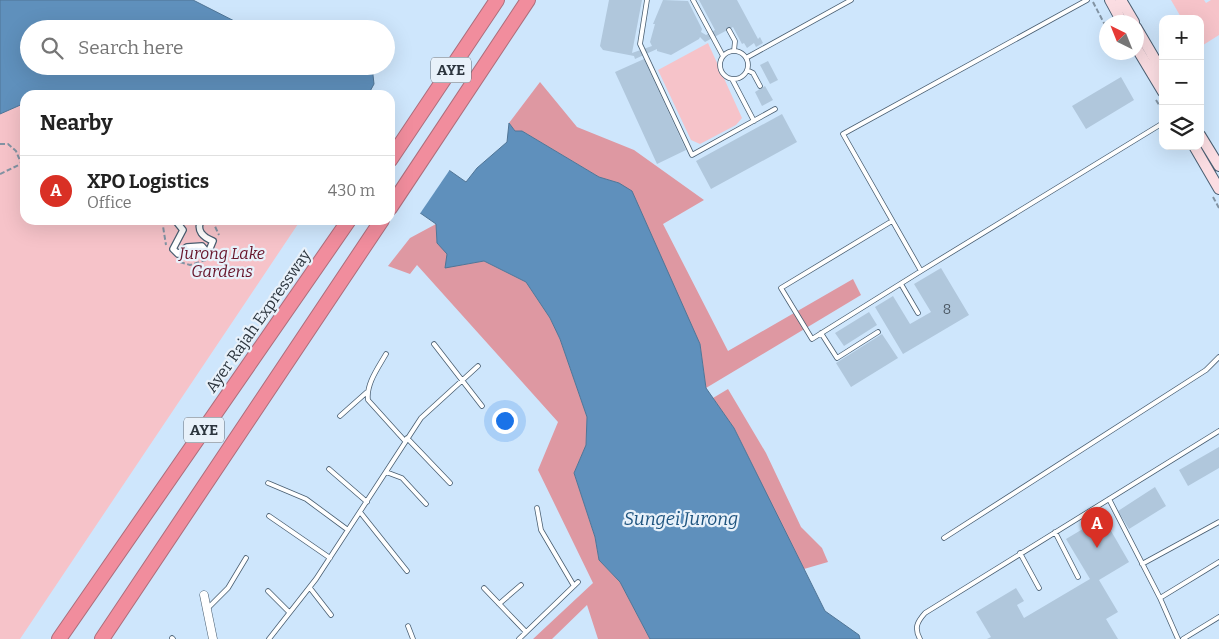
<!DOCTYPE html>
<html lang="en">
<head>
<meta charset="utf-8">
<style>
  body { margin:0; font-family:Bitter,serif; background:#f2f2f2; color:#222 }
  .controls { position:absolute; right:15px; top:15px; display:grid; overflow:hidden; border-radius:10px; box-shadow:0 5px 20px #0002 }
  .controls button { width:45px; height:45px; display:grid; place-items:center; padding:0; border:0; border-bottom:1px solid #e0e0e0; background:#fff; color:#222; font:25px sans-serif }
  .compass { position:absolute; left:1099px; top:15px; width:45px; height:45px; border-radius:50%; background:#fff; box-shadow:0 5px 20px #0002; rotate:317deg }
  .you { position:absolute; left:504px; top:420px; width:18px; height:18px; margin:-12px; border:4px solid #fff; border-radius:50%; background:#1a73e8; box-shadow:0 0 0 8px #1a73e833 }
  .badge { display:grid; place-items:center; width:32px; height:32px; border-radius:50%; background:#d93025; color:#fff; font-size:16px; font-weight:700 }
  .pin { position:absolute; translate:-50% -41px; filter:drop-shadow(0 1px 2px #0008) }
  .pin::after { content:''; position:absolute; top:26px; width:18px; height:15px; background:inherit; clip-path:polygon(0 0,100% 0,50% 100%) }
  .list { margin:0; padding:0; list-style:none }
  h2 { display:flex; justify-content:space-between; align-items:center; height:65px; margin:0; padding:0 20px; font-size:21px }
  h2 small { font-size:16px; font-weight:400; color:#767676 }
  .list li { display:grid; grid-template-columns:32px 1fr auto; gap:15px; align-items:center; box-sizing:border-box; height:70px; padding:0 20px; border-top:1px solid #e0e0e0 }
  .list b { display:block; font-size:19px; white-space:nowrap }
  .list p { margin:0; font-size:16px; white-space:nowrap; color:#767676 }
  .list em { font-size:16px; font-style:normal; color:#767676 }
  .icon { flex:none; width:28px; height:28px; fill:none; stroke:currentColor; stroke-width:2; stroke-linecap:round; stroke-linejoin:round }
  .map { position:relative; flex:none; width:1219px; height:639px; overflow:hidden }
  .search { position:absolute; background:#fff; box-shadow:0 5px 20px #0002; left:20px; top:20px; width:375px; height:55px; display:flex; align-items:center; gap:12px; box-sizing:border-box; padding:0 18px; border-radius:28px; color:#767676; font-size:19px }
  .panel { position:absolute; background:#fff; box-shadow:0 5px 20px #0002; left:20px; top:90px; width:375px; height:135px; border-radius:15px }
  .map>svg:first-child { display:block }
  .green { fill:#f6c3c9 }
  .forest { fill:#de98a2 }
  .water { fill:#5f90bc; stroke:#507596 }
  .pier { fill:#cee6fc }
  .building { fill:#b0c7dc }
  .lines { fill:none; stroke-linecap:round; stroke-linejoin:round }
  .service-casing { stroke:#495e71; stroke-width:5.5 }
  .pedestrian-casing { stroke:#495e71; stroke-width:8 }
  .minor-casing { stroke:#495e71; stroke-width:9 }
  .secondary-casing { stroke:#495e71; stroke-width:12 }
  .motorway-casing { stroke:#ac6e7c; stroke-width:16 }
  .path { stroke:#8293a3; stroke-width:2; stroke-dasharray:5 2.5; stroke-linecap:butt }
  .service { stroke:#fff; stroke-width:4 }
  .pedestrian { stroke:#fff; stroke-width:5.5 }
  .minor { stroke:#fff; stroke-width:8 }
  .secondary { stroke:#fbdde2; stroke-width:10 }
  .motorway { stroke:#f18d9d; stroke-width:14 }
  .labels { text-anchor:middle; dominant-baseline:central; stroke-width:4.5; stroke-linejoin:round; paint-order:stroke }
  .number-label { font-size:14px; fill:#4d5a66 }
  .shield { fill:#e8f1fa; stroke:#646d76; stroke-width:1 }
  .shield-label { font-size:15px; font-weight:bold; fill:#2c353e }
  .park-label { font-size:16px; font-style:italic; fill:#67152b; stroke:#e8f1fa }
  .street-label { font-size:16px; fill:#2c353e; stroke:#e8f1fa }
  .water-label { font-size:18px; font-style:italic; fill:#1d537e; stroke:#e8f1fa }
</style>
</head>
<body>
<div class="map">
<svg width="1219" height="639" viewBox="0 0 1219 639">
  <rect width="100%" height="100%" fill="#cee6fc"/>
  <path class="green" d="M 1171,0 L 1204,0 L 1206,3 L 1211,0 L 1219,0 L 1219,35 L 1200,47 L 1200,19 L 1182,19 Z
    M 708,43 L 742,118 L 736,125 L 700,144 L 691,140 L 658,70 Z
    M 25,103 L 25,220 L 300,221 L 20,639 L 0,639 L 0,114 Z"/>
  <path class="forest" d="M 540,82 L 577,127 L 634,150 L 704,200 L 663,224 L 728,351 L 853,279 L 861,295 L 706,388 L 700,344 L 619,183 L 599,177 L 522,131 L 515,131 L 509,123 Z
    M 436,224 L 437,243 L 462,265 L 484,261 L 526,282 L 550,318 L 560,339 L 587,417 L 586,445 L 574,473 L 595,537 L 599,560 L 620,582 L 650,639 L 598,639 L 587,605 L 552,639 L 533,639 L 593,583 L 538,470 L 558,422 L 417,265 L 410,274 L 388,266 L 410,238 Z
    M 728,389 L 766,453 L 801,527 L 822,548 L 828,562 L 804,569 L 734,428 L 713,398 Z"/>
  <path class="water" d="M 0,0 L 193,0 L 250,29 L 29,29 L 29,66 L 303,66 L 323,72 L 339,73 L 372,66 L 374,84 L 368,95 L 25,95 L 25,103 L 0,114 Z
    M 509,123 L 515,131 L 522,131 L 599,177 L 619,183 L 632,191 L 700,344 L 706,388 L 734,428 L 825,611 L 859,635 L 860,639 L 650,639 L 620,582 L 599,560 L 595,537 L 574,473 L 586,445 L 587,417 L 560,339 L 550,318 L 526,282 L 484,261 L 445,268 L 447,254 L 437,243 L 436,224 L 390,192 L 403,138 L 466,182 L 477,168 L 507,142 Z"/>
  <path class="pier" d="M 390,127 L 451,168 L 419,215 L 390,195 Z"/>
  <path class="building" d="M 609,0 L 642,0 L 632,53 L 652,46 L 650,42 L 655,24 L 653,24 L 663,0 L 688,1 L 702,29 L 701,32 L 706,35 L 715,30 L 699,0 L 737,0 L 758,39 L 760,37 L 763,43 L 756,47 L 754,43 L 747,48 L 744,43 L 742,44 L 733,27 L 705,42 L 700,37 L 699,39 L 671,55 L 657,51 L 657,49 L 635,59 L 634,56 L 603,50 L 600,46 Z
    M 644,59 L 686,150 L 657,164 L 615,72 Z
    M 768,61 L 778,80 L 770,84 L 760,65 Z
    M 1121,77 L 1134,100 L 1086,129 L 1072,106 Z
    M 765,86 L 773,100 L 762,106 L 755,92 Z
    M 782,114 L 797,142 L 711,189 L 696,161 Z
    M 941,268 L 969,315 L 903,354 L 875,307 L 893,296 L 910,324 L 931,312 L 914,284 Z
    M 869,312 L 877,325 L 844,346 L 835,333 Z
    M 882,334 L 898,358 L 851,387 L 836,363 Z
    M 1219,447 L 1219,468 L 1188,486 L 1179,470 Z
    M 1155,487 L 1166,506 L 1129,529 L 1118,511 Z
    M 1103,517 L 1129,562 L 1099,580 L 1118,612 L 1106,619 L 1118,639 L 987,639 L 991,637 L 976,612 L 1016,588 L 1024,601 L 1017,605 L 1024,618 L 1090,579 L 1066,539 Z"/>
  <g class="lines">
    <g class="service-casing">
      <path id="service" d="M 647,0 L 640,44 L 692,155 L 775,109
        M 693,0 L 723,56
        M 1087,0 L 843,134 L 921,271 L 1163,123
        M 729,30 L 735,41 L 734,51
        M720 65a14 14 0 1 1 28 0a14 14 0 1 1-28 0Z
        M 746,58 L 851,0
        M 747,70 L 753,73 L 760,86
        M 732,79 L 754,121
        M 892,221 L 781,288 L 812,339 L 921,271
        M 901,284 L 918,313
        M 821,333 L 837,358 L 878,332
        M 434,344 L 482,406
        M 386,354 C 378,368 366,384 368,400 L 405,441
        M 340,416 L 367,392
        M 407,438 L 450,483
        M 329,469 L 367,502
        M 386,472 L 402,478 L 426,504
        M 268,483 L 306,499 L 348,530
        M 1109,499 L 1160,598 L 1178,639
        M 537,508 L 541,530 L 574,586
        M 360,512 L 407,571
        M 269,516 L 330,558
        M 1055,532 L 1078,577
        M 944,538 L 1206,370 L 1219,357
        M 1020,553 L 1039,588
        M 1142,564 L 1219,522
        M 310,588 L 331,615
        M 484,588 L 526,632
        M 268,591 L 289,612
        M 1160,598 L 1219,562
        M 499,604 L 521,585
        M 207,609 L 228,588 L 246,558
        M 408,626 L 413,639
        M 172,638 L 173,639
        M 269,639 L 316,579 L 421,418 L 478,366
        M 519,639 L 578,582
        M 920,639 C 914,628 917,622 925,613 L 1219,431
        M 1183,639 L 1219,617"/>
    </g>
    <g class="pedestrian-casing">
      <path id="pedestrian" d="M 175,220 L 183,230 L 173,249 L 178,254 L 187,247 L 202,246 L 208,253 L 213,241 C 203,237 196,231 201,220"/>
    </g>
    <g class="minor-casing">
      <path id="minor" d="M 204,595 L 213,639"/>
    </g>
    <g class="secondary-casing">
      <path id="secondary" d="M 1110,0 L 1122,22
        M 1121,0 L 1134,22
        M 1136,27 L 1163,73
        M 1136,47 L 1163,92
        M 1200,135 L 1219,166
        M 1194,146 L 1219,189"/>
    </g>
    <g class="motorway-casing">
      <path id="motorway" d="M 390,160 L 497,0
        M 390,208 L 528,0
        M 59,639 L 349,220
        M 102,639 L 382,220"/>
    </g>
    <path class="path" d="M 1093,2 L 1106,27
      M 1156,100 L 1163,111
      M 0,144 L 8,144 L 16,151 L 21,163
      M 0,174 L 25,162
      M 1213,197 L 1219,208
      M 162,220 L 166,245
      M 212,220 L 219,235
      M 180,262 L 190,265 L 206,260"/>
    <use href="#service" class="service"/>
    <use href="#pedestrian" class="pedestrian"/>
    <use href="#minor" class="minor"/>
    <use href="#secondary" class="secondary"/>
    <use href="#motorway" class="motorway"/>
  </g>
  <g class="labels">
    <g class="number-label">
      <text x="947" y="309">8</text>
    </g>
    <g class="shield">
      <rect x="431" y="57.5" width="40" height="25" rx="4"/>
      <rect x="184" y="417.5" width="40" height="25" rx="4"/>
    </g>
    <g class="shield-label">
      <text x="451" y="70">AYE</text>
      <text x="204" y="430">AYE</text>
    </g>
    <g class="park-label">
      <text x="222" y="253">Jurong Lake<tspan x="222" dy="18">Gardens</tspan></text>
    </g>
    <g class="street-label">
      <text transform="translate(258 321) rotate(-55)">Ayer Rajah Expressway</text>
    </g>
    <g class="water-label">
      <text x="681" y="519">Sungei Jurong</text>
    </g>
  </g>
</svg>
<div class="controls">
<button>+</button>
<button>−</button>
<button><svg class="icon" aria-label="layers" viewBox="0 0 24 24"><path d="M12 4l9 5-9 5-9-5zM3 14l9 5 9-5"/></svg></button>
</div>
<svg class="compass" viewBox="-18 -18 36 36"><path d="M0-13l5 13h-10z" fill="#e53935"/><path d="M0 13l5-13h-10z" fill="#767676"/></svg>
<div class="you"></div>
<div class="pin badge" style="left:1097px;top:548px">A</div>
<div class="search"><svg class="icon" aria-label="search" viewBox="0 0 24 24"><circle cx="10" cy="10" r="6"/><path d="M15 15l6 6"/></svg>Search here</div>
<section class="panel">
<h2>Nearby<small></small></h2>
<ul class="list">
<li><span class="badge">A</span><div><b>XPO Logistics</b><p>Office</p></div><em>430 m</em></li>
</ul>
</section>
</div>
</body>
</html>
